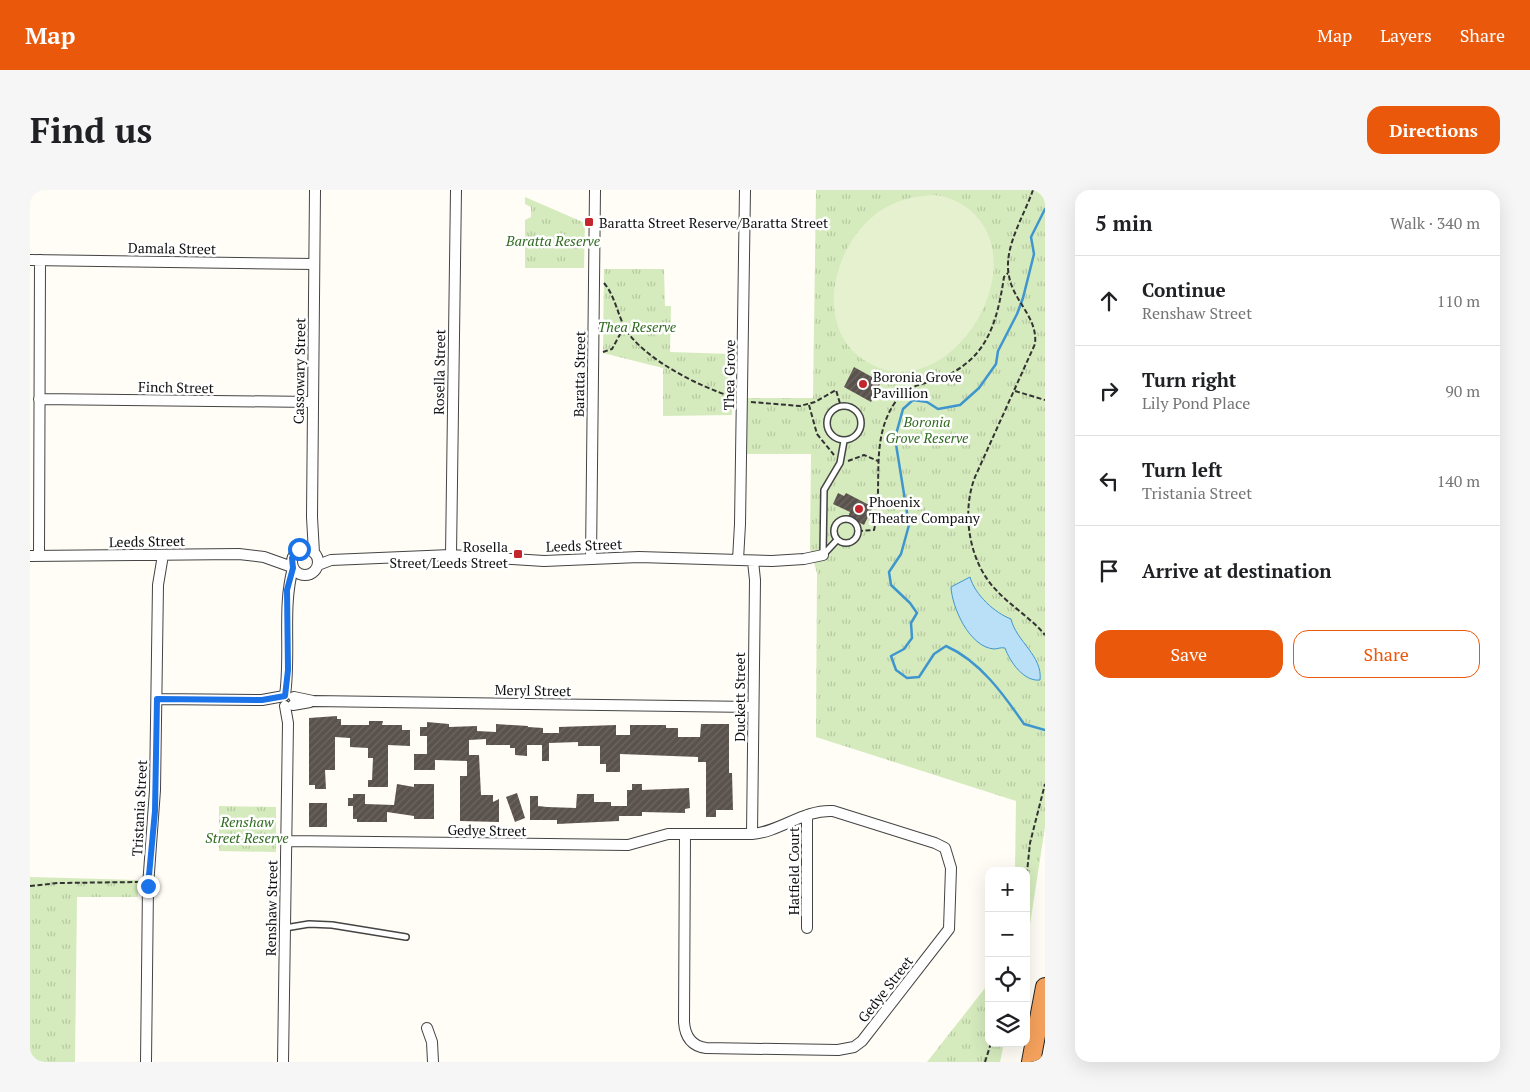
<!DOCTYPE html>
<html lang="en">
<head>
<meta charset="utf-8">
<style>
  body { margin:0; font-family:"PT Serif",serif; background:#f6f6f6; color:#202124 }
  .controls { position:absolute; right:15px; bottom:15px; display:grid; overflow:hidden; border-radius:10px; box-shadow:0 5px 20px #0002 }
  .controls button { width:45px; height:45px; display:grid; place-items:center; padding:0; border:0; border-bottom:1px solid #e0e0e0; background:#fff; color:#202124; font:25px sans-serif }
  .stop { position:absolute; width:15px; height:15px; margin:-11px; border:4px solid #1a73e8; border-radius:50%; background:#fff }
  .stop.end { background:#1a73e8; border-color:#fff; box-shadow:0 1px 5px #0008 }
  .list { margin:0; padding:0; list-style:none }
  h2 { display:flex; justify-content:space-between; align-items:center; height:65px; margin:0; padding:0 20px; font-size:21px }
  h2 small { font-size:16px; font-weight:400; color:#757577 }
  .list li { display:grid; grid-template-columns:32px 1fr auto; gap:15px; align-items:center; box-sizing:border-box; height:90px; padding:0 20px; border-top:1px solid #e0e0e0 }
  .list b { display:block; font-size:19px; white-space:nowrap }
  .list p { margin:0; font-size:16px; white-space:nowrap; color:#757577 }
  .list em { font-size:16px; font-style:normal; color:#757577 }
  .actions { display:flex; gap:10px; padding:15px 20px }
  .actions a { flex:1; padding:11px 0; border:1px solid #ea580c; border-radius:15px; text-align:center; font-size:18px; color:#ea580c }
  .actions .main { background:#ea580c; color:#fff }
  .icon { flex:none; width:28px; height:28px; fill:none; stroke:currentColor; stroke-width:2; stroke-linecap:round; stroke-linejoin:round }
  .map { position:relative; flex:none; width:1015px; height:872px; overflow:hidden; border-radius:15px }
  header { display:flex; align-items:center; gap:30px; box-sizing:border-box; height:70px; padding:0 25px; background:#ea580c; color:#fff }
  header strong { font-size:24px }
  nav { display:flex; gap:28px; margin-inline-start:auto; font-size:18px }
  .intro { display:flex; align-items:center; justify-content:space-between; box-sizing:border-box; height:120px; padding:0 30px }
  h1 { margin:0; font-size:35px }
  .button { padding:12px 22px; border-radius:15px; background:#ea580c; color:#fff; font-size:18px; font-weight:700 }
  main { display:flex; gap:30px; padding:0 30px }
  aside { flex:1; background:#fff; border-radius:15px; box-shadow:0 5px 20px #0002 }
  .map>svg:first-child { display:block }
  .park { fill:url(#park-tufts) }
  .pitch { fill:#e6f2cf }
  .water { fill:#b9e0f7; stroke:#3f96cf }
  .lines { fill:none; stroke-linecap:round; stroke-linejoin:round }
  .stream { stroke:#3f96cf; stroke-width:2.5 }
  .building { fill:url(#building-hatch) }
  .lane-casing { stroke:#444; stroke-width:8 }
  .street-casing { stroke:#444; stroke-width:12 }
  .highway-casing { stroke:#222; stroke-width:20 }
  .path { stroke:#333; stroke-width:2; stroke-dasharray:5 2.5; stroke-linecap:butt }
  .lane { stroke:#fff; stroke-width:5 }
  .street { stroke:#fff; stroke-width:10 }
  .highway { stroke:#f5a25d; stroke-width:18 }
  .route { stroke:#1a73e8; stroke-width:6 }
  .poi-dot { fill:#c4262e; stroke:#fff; stroke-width:2 }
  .labels { text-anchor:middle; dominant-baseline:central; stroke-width:5; stroke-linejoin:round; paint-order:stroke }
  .poi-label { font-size:14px; fill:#111; stroke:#fff; text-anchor:start }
  .park-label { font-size:14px; font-style:italic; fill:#2f6b1f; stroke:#fff }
  .street-label { font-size:14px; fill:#111; stroke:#fff }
</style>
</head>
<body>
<header>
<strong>Map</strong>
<nav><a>Map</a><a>Layers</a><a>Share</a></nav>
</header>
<div class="intro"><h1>Find us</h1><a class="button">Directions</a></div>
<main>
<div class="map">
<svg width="1015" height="872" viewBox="0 0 1015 872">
  <defs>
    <pattern id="park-tufts" width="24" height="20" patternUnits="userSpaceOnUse" patternTransform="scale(1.25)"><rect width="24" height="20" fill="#d5ebbd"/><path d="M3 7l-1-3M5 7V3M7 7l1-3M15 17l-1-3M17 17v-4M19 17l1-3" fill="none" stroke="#b6c8a1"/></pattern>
    <pattern id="building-hatch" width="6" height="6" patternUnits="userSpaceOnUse" patternTransform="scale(1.25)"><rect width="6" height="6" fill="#5a524d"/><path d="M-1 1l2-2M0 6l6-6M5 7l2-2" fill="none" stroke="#6d6662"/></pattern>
  </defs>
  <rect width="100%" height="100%" fill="#fffdf5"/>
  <path class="park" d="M 786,0 L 1015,0 L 1015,637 L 996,760 L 996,681 L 985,681 L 986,611 L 786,547 L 787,383 L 780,359 L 781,264 L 716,264 L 717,208 L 783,208 Z
    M 495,7 L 555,33 L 554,78 L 495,78 L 495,30 L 501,27 L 501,17 L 495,14 Z
    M 574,79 L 634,79 L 635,116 L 641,116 L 640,162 L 702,164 L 702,225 L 633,226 L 633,178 L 573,163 Z
    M 189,616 L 246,617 L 246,662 L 189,661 Z
    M 0,687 L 108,690 L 108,707 L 47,707 L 45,872 L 0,872 Z
    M 959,793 L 959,853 L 974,853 L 970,872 L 897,872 Z"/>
  <path class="pitch" d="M 904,5 C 918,6 930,12 941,21 C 1007,79 916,220 837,172 C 781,138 803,53 850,21 C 866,10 885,6 904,5 Z"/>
  <path class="water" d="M 940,387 C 945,405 965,423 981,429 C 986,451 1013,466 1010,490 C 994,492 980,472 975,458 C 970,457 968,459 964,459 C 939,457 922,417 921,397 Z"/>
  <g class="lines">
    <path class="stream" d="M 1015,19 L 1001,47 L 1004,64 L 993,108 L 987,124 L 968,161 L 966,174 L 949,198 L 930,215 L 908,219 L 897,212 L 883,210 L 873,219 L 865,248 L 879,335 L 871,364 L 859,382 L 861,395 L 880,413 L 887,423 L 881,433 L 882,448 L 874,459 L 861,466 L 866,480 L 877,488 L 889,487 L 904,464 L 916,456 C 950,471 974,505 994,534 L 1015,540"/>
  </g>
  <path class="building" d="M 824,177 L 851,192 L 841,212 L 814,197 Z
    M 808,303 L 814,306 L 816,303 L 843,317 L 834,335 L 818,327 L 820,322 L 803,314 Z
    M 307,526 L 307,529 L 311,529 L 311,535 L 339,535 L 339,531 L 353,531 L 352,535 L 372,535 L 372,540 L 380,540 L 380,556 L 358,555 L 358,597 L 338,597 L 338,590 L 342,590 L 343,568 L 338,568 L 338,558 L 320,557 L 320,548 L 305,547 L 305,580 L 295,580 L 296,599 L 285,599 L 285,595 L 279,595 L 279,528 Z
    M 397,532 L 419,534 L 419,537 L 447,536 L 447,541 L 466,542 L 466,534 L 498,536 L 498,537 L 513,538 L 513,543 L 529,543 L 529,537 L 586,535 L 586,545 L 600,545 L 600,535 L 636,535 L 636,538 L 648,538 L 648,547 L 670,547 L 671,534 L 699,534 L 699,583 L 702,583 L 703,620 L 686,620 L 686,627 L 676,627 L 676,572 L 668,572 L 668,567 L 590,564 L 590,582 L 576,582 L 576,574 L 570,574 L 570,556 L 548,556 L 548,552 L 519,553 L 519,571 L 512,571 L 512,555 L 497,555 L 497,566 L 485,565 L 485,558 L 480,558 L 480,555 L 456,555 L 456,549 L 439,550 L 439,565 L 449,565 L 451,605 L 463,605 L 463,612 L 469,609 L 469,632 L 430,631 L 430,586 L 437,586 L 437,571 L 405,570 L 405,580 L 384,580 L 384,564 L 397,564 L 397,546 L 390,546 L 390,537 L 397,537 Z
    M 367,594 L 384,597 L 384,594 L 404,594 L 404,629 L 384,629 L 384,626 L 357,622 L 357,632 L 327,632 L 327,629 L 323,629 L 323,616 L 318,616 L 318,608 L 323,608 L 323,604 L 335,604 L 335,614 L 364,615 Z
    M 602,594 L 612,594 L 612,600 L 659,598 L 660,618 L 655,619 L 655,623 L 612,622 L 612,626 L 589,626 L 589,631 L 527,634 L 527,630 L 500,630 L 500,606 L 508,606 L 508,616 L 517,617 L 546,618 L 547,604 L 564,604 L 564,612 L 581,612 L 581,616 L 597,616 L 597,600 L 602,600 Z
    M 487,603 L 495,628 L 485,632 L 476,607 Z
    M 279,613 L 297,613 L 297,637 L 279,637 Z"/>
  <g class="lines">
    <g class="lane-casing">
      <path id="lane" d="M797 233a17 17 0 1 1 34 0a17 17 0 1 1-34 0Z
        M804 341a12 12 0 1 1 24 0a12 12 0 1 1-24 0Z
        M 793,365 L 794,300 L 810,273 L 814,251
        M 793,365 L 807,350
        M 255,738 L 279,734 L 302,735 L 376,747"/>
    </g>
    <g class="street-casing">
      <path id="street" d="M 0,70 L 284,74
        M 9,209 L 283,212
        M262 372a13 13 0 1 1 26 0a13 13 0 1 1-26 0Z
        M 284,363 L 282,327 L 285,0
        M 421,365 L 426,0
        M 0,366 L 209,364 L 234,367 L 262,377
        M 9,366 L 10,70
        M 561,368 L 565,0
        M 708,370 L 710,334 L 715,0
        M 288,375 L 301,370 L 421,365 L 514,371 L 609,367 L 742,371 L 774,369 L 793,365
        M 255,505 C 261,464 252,417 263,378
        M 264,507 L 283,511 L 723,517
        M 127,509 L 232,510 L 254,506
        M 263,515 L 280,512
        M 722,644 L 725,390 L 723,371
        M 256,651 L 598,655 L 638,644 L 722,644 C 750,642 774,619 803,621 L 905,653 L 915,658 L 921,678 L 919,739 L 832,851 L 824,857 L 808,860 L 676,858 C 661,856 655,846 654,832 L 655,644
        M 777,738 L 777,625
        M 397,838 L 402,852 L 403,872
        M 116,872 L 118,696 L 125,600 L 128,395 L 133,365
        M 253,872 L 258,533 L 255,516"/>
    </g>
    <g class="highway-casing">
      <path id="highway" d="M 1001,872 L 1015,797"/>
    </g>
    <path class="path" d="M 1003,0 C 994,26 973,58 979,86 C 983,111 1008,127 1005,154 L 945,287 C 931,323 939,373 967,401 C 982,417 1001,428 1015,445
      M 574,93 C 585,106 587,123 595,138 C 613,169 670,197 703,207
      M 573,162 L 582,159 L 594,137
      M 985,201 L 1015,210
      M 721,212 L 770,216 L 785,212 L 806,200 L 811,217
      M 779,215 L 787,244 L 804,265
      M 818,271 L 834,265 L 848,271
      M 828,341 L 844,340 C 854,299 839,252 864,214 C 877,195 888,196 908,189 C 957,171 967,133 974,87 L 978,83
      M 996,692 L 1000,653 L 1015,594
      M 0,696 L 28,693 L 109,692
      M 955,872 L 961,853"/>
    <use href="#lane" class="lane"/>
    <use href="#street" class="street"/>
    <use href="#highway" class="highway"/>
  </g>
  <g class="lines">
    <path class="route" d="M 118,696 L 125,621 L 127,509 L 232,510 L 255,506 L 258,480 L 257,400 L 263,378 L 262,368 L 269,359"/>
  </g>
  <g class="poi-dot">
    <rect x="554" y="27" width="10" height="10" rx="2.5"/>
    <circle cx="833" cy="194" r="5"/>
    <circle cx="829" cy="319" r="5"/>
    <rect x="483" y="359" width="10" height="10" rx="2.5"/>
  </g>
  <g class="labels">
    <g class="poi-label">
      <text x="569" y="32">Baratta Street Reserve/Baratta Street</text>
      <text x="843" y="186">Boronia Grove<tspan x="843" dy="16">Pavillion</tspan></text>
      <text x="839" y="311">Phoenix<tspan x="839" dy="16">Theatre Company</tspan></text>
      <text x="478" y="356" text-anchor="end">Rosella<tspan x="478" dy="16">Street/Leeds Street</tspan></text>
    </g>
    <g class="park-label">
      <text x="523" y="50">Baratta Reserve</text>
      <text x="607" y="136">Thea Reserve</text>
      <text x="897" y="231">Boronia<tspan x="897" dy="16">Grove Reserve</tspan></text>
      <text x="217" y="631">Renshaw<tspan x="217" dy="16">Street Reserve</tspan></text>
    </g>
    <g class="street-label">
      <text transform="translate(142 58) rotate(1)">Damala Street</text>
      <text transform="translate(269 181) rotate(-89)">Cassowary Street</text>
      <text transform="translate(409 182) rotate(-89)">Rosella Street</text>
      <text transform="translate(549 184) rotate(-89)">Baratta Street</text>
      <text transform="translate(699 185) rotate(-89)">Thea Grove</text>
      <text transform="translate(146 197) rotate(1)">Finch Street</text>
      <text transform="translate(117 351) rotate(-1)">Leeds Street</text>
      <text transform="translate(554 355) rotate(-2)">Leeds Street</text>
      <text transform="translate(503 500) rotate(1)">Meryl Street</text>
      <text transform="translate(709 507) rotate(-90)">Duckett Street</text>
      <text transform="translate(109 618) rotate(-87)">Tristania Street</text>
      <text transform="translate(457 640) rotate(1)">Gedye Street</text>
      <text transform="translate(763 681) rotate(-90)">Hatfield Court</text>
      <text transform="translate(241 718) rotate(-89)">Renshaw Street</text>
      <text transform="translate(855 799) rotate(-52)">Gedye Street</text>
    </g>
  </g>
</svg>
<div class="controls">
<button>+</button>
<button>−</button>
<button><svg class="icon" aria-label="locate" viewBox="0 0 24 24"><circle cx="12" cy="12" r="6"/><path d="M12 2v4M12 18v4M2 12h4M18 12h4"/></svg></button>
<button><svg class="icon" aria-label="layers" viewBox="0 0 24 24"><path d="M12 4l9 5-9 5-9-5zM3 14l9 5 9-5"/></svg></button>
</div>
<div class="stop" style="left:269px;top:359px"></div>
<div class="stop end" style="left:118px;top:696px"></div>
</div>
<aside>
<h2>5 min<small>Walk · 340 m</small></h2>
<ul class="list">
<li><svg class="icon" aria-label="ahead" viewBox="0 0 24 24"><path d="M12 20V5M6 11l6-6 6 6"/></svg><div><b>Continue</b><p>Renshaw Street</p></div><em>110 m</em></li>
<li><svg class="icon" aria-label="right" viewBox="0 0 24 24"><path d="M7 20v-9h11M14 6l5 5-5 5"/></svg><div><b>Turn right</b><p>Lily Pond Place</p></div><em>90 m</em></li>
<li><svg class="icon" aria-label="left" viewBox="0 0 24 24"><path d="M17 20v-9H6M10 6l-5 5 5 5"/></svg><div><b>Turn left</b><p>Tristania Street</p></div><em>140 m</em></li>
<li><svg class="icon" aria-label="arrive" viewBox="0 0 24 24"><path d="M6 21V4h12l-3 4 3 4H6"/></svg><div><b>Arrive at destination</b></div></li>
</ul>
<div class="actions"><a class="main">Save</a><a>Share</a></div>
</aside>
</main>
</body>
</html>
